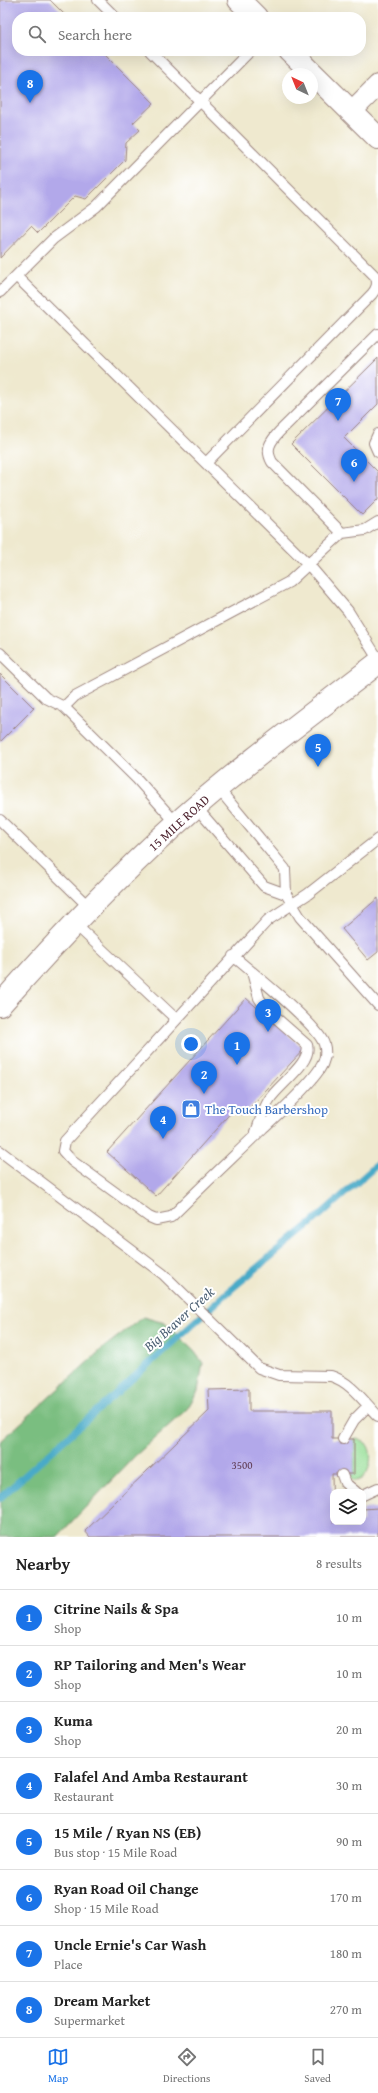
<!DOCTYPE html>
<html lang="en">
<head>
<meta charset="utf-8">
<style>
  body { margin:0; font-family:"Gentium Book Plus",serif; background:#f2f2f2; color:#222 }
  .controls { position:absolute; right:12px; bottom:12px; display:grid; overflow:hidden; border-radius:8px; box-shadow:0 4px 16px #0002 }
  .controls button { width:36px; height:36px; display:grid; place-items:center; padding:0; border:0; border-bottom:1px solid #e0e0e0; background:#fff; color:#222; font:20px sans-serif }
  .compass { position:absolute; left:282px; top:68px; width:36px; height:36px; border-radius:50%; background:#fff; box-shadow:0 4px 16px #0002; rotate:317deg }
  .you { position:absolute; left:191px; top:1044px; width:14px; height:14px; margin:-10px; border:3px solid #fff; border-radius:50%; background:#1a73e8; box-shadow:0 0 0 6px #1a73e833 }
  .badge { display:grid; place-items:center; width:26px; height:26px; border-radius:50%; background:#1a73e8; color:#fff; font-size:13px; font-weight:700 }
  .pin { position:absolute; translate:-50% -33px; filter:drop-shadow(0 1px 2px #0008) }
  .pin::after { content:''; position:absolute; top:21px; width:14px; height:12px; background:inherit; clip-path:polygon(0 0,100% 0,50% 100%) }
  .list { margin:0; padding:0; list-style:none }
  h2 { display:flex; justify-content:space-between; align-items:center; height:52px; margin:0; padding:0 16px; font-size:17px }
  h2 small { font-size:13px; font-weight:400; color:#767676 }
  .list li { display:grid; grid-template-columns:26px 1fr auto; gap:12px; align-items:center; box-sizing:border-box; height:56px; padding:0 16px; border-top:1px solid #e0e0e0 }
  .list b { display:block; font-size:15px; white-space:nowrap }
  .list p { margin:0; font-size:13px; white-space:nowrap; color:#767676 }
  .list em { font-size:13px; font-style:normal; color:#767676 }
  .icon { flex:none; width:22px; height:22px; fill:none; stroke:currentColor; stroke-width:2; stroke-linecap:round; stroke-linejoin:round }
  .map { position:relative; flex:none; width:378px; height:1537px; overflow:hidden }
  .search { position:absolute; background:#fff; box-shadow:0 4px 16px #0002; left:12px; right:12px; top:12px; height:44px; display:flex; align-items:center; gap:10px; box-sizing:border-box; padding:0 14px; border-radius:16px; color:#767676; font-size:15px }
  .sheet { height:500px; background:#fff }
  nav { display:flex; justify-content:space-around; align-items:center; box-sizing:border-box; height:56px; border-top:1px solid #e0e0e0; background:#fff; font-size:11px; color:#767676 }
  nav a { display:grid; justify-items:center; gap:2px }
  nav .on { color:#1a73e8 }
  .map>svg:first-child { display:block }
  .green { fill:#98df98; stroke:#717f62 }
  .forest { fill:#7abe80; stroke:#626e56 }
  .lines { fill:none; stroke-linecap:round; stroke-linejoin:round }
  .stream { stroke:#49aac8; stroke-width:7 }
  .building { fill:#b2a8ea }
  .service-casing { stroke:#9c847d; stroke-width:12 }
  .minor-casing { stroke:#9c847d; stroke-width:22 }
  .secondary-casing { stroke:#9c847d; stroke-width:24 }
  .service { stroke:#fff; stroke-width:10 }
  .minor { stroke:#fff; stroke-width:20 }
  .secondary { stroke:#fff; stroke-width:22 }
  .labels { text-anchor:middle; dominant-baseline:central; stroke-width:4; stroke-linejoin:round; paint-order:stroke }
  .number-label { font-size:11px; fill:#64415b }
  .street-label { font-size:13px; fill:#4a1f2b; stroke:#fff }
  .shop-label { font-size:13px; fill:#366cbe; stroke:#fff; text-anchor:start }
  .water-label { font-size:14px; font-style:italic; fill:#4a5e72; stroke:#fff }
</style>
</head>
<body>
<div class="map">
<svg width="378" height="1537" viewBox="0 0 378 1537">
  <rect width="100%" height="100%" fill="#fff"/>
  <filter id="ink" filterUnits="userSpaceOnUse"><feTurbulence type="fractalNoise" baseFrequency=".025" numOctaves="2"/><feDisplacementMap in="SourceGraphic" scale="8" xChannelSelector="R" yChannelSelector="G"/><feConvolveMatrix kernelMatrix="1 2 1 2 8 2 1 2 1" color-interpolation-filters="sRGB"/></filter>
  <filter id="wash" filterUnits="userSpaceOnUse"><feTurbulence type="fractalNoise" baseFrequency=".012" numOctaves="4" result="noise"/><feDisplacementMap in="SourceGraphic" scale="16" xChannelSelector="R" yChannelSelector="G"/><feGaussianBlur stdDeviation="0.9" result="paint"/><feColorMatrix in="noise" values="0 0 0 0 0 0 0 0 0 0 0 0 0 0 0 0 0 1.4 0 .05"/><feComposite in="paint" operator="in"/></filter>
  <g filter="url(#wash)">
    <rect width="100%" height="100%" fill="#efe9cf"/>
    <path class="green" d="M 357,1438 C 361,1440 366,1442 368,1446 C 374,1457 369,1480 355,1481 L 352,1479 L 350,1475 L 354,1474 L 354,1439 Z"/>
    <path class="forest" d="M 143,1317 L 165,1323 L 194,1351 L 203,1363 L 198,1391 L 187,1409 L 135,1456 L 57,1537 L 0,1537 L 0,1442 L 103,1348 Z"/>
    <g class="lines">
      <path class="stream" d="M 0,1498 L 235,1286 L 309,1225 L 378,1164"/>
    </g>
    <g id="blocks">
      <path class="building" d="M 0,0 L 50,0 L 67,17 L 17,17 L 17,51 L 102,51 L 154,103 L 133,123 L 140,130 L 126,143 L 125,160 L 86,199 L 75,196 L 38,233 L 31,226 L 0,258 Z
        M 378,358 L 378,404 L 344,438 L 378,472 L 378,499 L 362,515 L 291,444 Z
        M 0,674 L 34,708 L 0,742 Z
        M 378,898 L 378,952 L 368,960 L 342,929 Z
        M 246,998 L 304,1049 L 243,1115 L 235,1108 L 156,1196 L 107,1152 Z
        M 249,1389 L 249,1411 L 332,1411 L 332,1439 L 354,1439 L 354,1474 L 332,1474 L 333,1522 L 363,1522 L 363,1509 L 378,1508 L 378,1537 L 90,1537 L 85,1531 L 209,1411 L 208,1390 Z"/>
    </g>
  </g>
  <g filter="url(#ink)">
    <use href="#blocks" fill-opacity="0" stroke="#9c847d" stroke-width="1"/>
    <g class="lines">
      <g class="service-casing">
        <path id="service" d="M 98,0 L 115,17
          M 150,51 L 376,277 C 378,284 377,288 372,294 L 206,463
          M 16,276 L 308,564 L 348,611 L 378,659
          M 0,292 L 53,239 L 96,207 L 250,51
          M 378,434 L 374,443 L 378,452
          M 342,533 L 272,462 C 265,449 270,442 279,432 L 378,334
          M 0,653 L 46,698 L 64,707 L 137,779 L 177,824
          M 64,707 L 75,696 L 289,582 L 342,533 L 365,530 L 378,522
          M 218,788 L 285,869 L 286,894 L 300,917 L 378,1005
          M 196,807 L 264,886 L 286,894
          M 0,820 L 90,908
          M 75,924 L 176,1019
          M 233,956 C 252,972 318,1025 324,1044 C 327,1053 324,1063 319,1070 C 306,1089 279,1113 262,1129 C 232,1158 201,1187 171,1217 L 156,1220 L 149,1217 L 72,1161 L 63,1151 L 65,1141 L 268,920 L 308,894 L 378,839
          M 252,972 L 259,998 L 267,1010 L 307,1045 C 313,1062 277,1086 269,1100 C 263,1109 260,1122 256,1132
          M 0,1151 L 163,1274 L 259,1368 L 279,1375 L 331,1376 C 351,1382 364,1402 378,1416
          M 343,1439 L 354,1420 L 368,1406
          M 342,1475 L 345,1483 L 356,1492
          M 363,1495 L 378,1488"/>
      </g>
      <g class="minor-casing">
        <path id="minor" d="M 351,112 L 378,85"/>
      </g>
      <g class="secondary-casing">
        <path id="secondary" d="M 239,0 L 256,17
          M 290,51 L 378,138
          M 0,1005 C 56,942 114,880 177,823 C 241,766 311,715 378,663"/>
      </g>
      <use href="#service" class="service"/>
      <use href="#minor" class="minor"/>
      <use href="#secondary" class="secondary"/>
    </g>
  </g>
  <defs>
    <g id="shop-square" transform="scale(1)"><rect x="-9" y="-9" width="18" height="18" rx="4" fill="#3f7fe0" stroke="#fff"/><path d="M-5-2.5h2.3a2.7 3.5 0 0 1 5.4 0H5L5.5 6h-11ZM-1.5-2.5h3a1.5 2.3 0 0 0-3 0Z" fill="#fff"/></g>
  </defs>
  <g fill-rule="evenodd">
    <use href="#shop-square" x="191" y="1109"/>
  </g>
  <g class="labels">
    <g class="number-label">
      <text x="242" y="1465">3500</text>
    </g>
    <g class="street-label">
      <text transform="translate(179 823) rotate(-42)">15 MILE ROAD</text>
    </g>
    <g class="shop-label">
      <text x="205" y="1109">The Touch Barbershop</text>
    </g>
    <g class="water-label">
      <text transform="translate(179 1319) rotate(-42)">Big Beaver Creek</text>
    </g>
  </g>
</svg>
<div class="controls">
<button><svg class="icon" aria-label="layers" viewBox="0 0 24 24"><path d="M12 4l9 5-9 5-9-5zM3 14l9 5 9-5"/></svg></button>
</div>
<svg class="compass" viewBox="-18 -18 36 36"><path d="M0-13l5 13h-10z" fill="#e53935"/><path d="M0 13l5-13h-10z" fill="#767676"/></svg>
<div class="you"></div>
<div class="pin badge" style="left:237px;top:1065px">1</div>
<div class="pin badge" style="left:204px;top:1094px">2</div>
<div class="pin badge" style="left:268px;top:1032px">3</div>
<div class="pin badge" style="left:163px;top:1139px">4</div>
<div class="pin badge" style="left:318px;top:767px">5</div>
<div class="pin badge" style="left:354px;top:482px">6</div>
<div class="pin badge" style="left:338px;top:421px">7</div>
<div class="pin badge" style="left:30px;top:103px">8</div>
<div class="search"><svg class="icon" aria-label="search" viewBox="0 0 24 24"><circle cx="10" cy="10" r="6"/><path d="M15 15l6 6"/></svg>Search here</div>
</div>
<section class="sheet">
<h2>Nearby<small>8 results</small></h2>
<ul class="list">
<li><span class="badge">1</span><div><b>Citrine Nails &amp; Spa</b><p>Shop</p></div><em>10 m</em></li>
<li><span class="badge">2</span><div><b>RP Tailoring and Men's Wear</b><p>Shop</p></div><em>10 m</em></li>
<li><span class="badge">3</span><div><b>Kuma</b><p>Shop</p></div><em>20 m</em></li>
<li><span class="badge">4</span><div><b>Falafel And Amba Restaurant</b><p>Restaurant</p></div><em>30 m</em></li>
<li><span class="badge">5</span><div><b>15 Mile / Ryan NS (EB)</b><p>Bus stop · 15 Mile Road</p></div><em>90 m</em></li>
<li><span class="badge">6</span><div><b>Ryan Road Oil Change</b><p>Shop · 15 Mile Road</p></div><em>170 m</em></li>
<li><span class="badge">7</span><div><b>Uncle Ernie's Car Wash</b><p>Place</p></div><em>180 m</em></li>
<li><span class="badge">8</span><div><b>Dream Market</b><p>Supermarket</p></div><em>270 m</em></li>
</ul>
</section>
<nav>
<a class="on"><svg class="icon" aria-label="map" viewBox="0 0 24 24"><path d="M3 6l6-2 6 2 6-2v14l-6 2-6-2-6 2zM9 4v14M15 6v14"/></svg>Map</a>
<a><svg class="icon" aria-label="directions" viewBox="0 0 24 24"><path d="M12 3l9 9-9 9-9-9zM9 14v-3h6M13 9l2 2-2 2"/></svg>Directions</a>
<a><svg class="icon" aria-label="saved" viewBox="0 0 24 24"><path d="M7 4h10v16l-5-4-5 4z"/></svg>Saved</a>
</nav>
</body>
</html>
